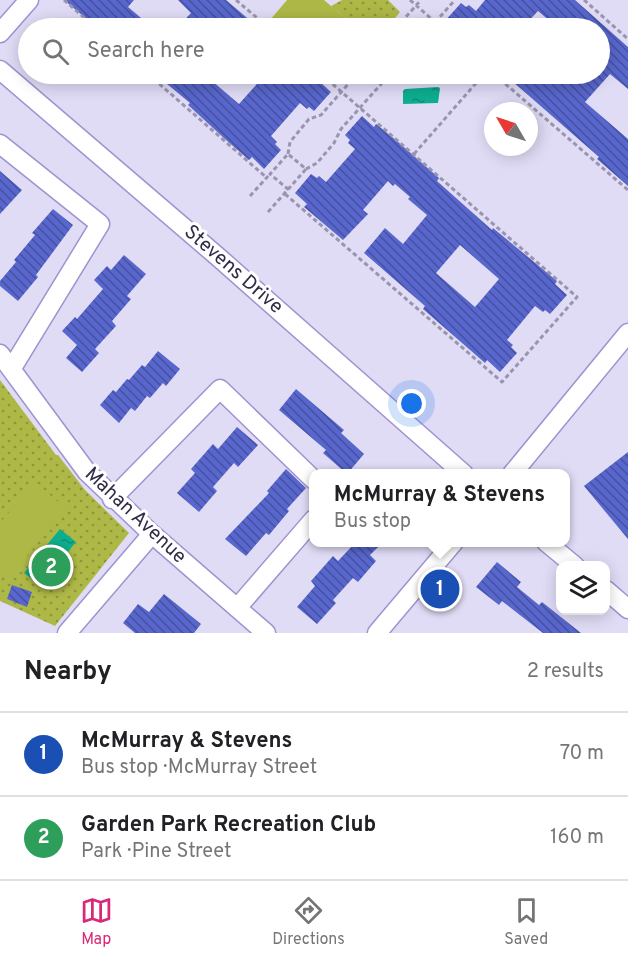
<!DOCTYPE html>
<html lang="en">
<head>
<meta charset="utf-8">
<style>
  body { margin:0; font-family:Overpass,sans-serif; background:#f2f2f2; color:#202124 }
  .controls { position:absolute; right:18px; bottom:18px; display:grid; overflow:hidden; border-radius:12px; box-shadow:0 3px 15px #0003 }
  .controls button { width:54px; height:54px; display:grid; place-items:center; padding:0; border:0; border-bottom:2px solid #e0e0e0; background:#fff; color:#202124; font:30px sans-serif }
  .compass { position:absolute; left:484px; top:102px; width:54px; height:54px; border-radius:50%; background:#fff; box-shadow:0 3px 15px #0003; rotate:309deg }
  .you { position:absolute; left:412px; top:404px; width:21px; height:21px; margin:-15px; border:4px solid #fff; border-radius:50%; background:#1a73e8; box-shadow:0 0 0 9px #1a73e833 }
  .badge { display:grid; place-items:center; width:39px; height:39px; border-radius:50%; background:#db2777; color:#fff; font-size:20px; font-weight:700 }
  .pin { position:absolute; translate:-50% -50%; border:3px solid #fff; box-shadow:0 2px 6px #0006 }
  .popup { position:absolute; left:309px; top:469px; width:261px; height:78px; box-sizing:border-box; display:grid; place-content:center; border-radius:12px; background:#fff; filter:drop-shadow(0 2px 4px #0005); font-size:20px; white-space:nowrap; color:#757577 }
  .popup b { font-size:22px; color:#202124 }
  .popup::after { content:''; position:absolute; left:50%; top:100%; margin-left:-12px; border:12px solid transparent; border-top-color:#fff }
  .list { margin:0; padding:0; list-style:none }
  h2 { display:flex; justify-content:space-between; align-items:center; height:78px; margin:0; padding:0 24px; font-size:26px }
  h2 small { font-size:20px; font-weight:400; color:#757577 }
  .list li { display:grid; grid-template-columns:39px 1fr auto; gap:18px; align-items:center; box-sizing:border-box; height:84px; padding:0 24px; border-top:2px solid #e0e0e0 }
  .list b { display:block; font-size:22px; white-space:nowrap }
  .list p { margin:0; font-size:20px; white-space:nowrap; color:#757577 }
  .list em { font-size:20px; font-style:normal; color:#757577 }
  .icon { flex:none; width:33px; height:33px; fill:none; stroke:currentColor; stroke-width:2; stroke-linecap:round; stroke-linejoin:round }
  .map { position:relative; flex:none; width:628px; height:633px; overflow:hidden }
  .search { position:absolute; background:#fff; box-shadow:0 3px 15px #0003; left:18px; right:18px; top:18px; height:66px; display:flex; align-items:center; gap:15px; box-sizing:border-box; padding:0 21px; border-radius:33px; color:#757577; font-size:22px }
  .sheet { height:246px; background:#fff }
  nav { display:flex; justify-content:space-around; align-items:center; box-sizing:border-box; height:84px; border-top:2px solid #e0e0e0; background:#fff; font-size:16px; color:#757577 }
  nav a { display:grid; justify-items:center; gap:3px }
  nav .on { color:#db2777 }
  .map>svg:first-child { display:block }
  .grass { fill:url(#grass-dots) }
  .garden { fill:#aeb846 }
  .water { fill:url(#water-ripples) }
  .building { fill:url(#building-back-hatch); fill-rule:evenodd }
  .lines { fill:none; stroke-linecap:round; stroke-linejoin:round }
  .minor-casing { stroke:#9f92d0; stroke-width:21 }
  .path { stroke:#9a95af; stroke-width:3; stroke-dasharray:4.5 3; stroke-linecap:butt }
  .minor { stroke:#fff; stroke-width:18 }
  .labels { text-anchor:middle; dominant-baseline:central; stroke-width:6; stroke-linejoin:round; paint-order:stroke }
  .street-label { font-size:20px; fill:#312b45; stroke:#fff }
</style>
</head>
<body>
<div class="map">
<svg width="628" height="633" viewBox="0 0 628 633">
  <defs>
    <pattern id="grass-dots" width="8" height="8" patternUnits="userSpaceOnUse" patternTransform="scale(1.5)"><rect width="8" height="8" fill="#aeb846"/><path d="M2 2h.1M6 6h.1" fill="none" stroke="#8e963c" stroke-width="1.8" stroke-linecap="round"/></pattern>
    <pattern id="water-ripples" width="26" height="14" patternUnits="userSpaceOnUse" patternTransform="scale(1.5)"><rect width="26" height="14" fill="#0dad8e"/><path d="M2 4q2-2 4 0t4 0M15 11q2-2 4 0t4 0" fill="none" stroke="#0d8d76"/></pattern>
    <pattern id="building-back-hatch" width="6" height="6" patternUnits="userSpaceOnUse" patternTransform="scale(1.5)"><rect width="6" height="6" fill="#5867cd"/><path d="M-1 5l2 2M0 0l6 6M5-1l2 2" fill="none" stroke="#46509f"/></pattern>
  </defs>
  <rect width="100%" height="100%" fill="#e0dcf6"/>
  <path class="grass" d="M 342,0 L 388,0 L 400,12 L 387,28 L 357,28 L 331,6 Z
    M 0,380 L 56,455 L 58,455 L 85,490 L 129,533 L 55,626 L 0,601 Z"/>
  <path class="garden" d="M 287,0 L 324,0 L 357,28 L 280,28 L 270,20 Z
    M 34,482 L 66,508 L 9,578 L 0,571 L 0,523 Z"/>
  <path class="water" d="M 438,87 L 440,88 L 438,103 L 403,104 L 403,91 L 405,89 Z
    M 60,529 L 76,542 L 40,585 L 24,573 Z"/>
  <path class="building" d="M 64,0 L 134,0 L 128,7 L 153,28 L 103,28 L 92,18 L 89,21 Z
    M 178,0 L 226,0 L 259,28 L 177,28 L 191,13 Z
    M 485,0 L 575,0 L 628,47 L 628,89 L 610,74 L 585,102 L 628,139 L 628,186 L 597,159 L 599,157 L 504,74 L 600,74 L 600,28 L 558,28 L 538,11 L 522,28 L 452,28 L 444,22 L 461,3 L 466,7 L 469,5 L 476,11 Z
    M 155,74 L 204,74 L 239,104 L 266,74 L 326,74 L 319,81 L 331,92 L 314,111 L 309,107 L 307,109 L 300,103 L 271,136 L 277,142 L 275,144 L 281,150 L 264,169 L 252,157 L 249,160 L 225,139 L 188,105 L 190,103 Z
    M 362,116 L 374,127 L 376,124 L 397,141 L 439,178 L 437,181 L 492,230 L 493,228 L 557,281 L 555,284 L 567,295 L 550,314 L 545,310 L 543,312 L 535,306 L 507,340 L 513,345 L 511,347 L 517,353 L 500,372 L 487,360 L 485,363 L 423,309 L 425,306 L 364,253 L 385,228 L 403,244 L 427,215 L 408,199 L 410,197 L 395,184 L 393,186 L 388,181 L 363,210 L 368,214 L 343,240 L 304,207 L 307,204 L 295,193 L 311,174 L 317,178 L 319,176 L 326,182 L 355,149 L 348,143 L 350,140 L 345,135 ZM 460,245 L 499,279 L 475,307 L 436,273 Z
    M 0,171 L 22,190 L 0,214 Z
    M 53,209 L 73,225 L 36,275 L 38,277 L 18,301 L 0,286 L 0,281 L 16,262 L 14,260 L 35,235 L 32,233 Z
    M 124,255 L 146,274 L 127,296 L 131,299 L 112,321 L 116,326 L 95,349 L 99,353 L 82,372 L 66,358 L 77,345 L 62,331 L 75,317 L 77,319 L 103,289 L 94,280 L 107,266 L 111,270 Z
    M 158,351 L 180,369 L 166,386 L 163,383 L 150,398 L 147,396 L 135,411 L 131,408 L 119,423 L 100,405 L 113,390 L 116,392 L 127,379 L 129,380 L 142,365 L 145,367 Z
    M 296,389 L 344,430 L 341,433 L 364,454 L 347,474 L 323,453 L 326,450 L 279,410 Z
    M 237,427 L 258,445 L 238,467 L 234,463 L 213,487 L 217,491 L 199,512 L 177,493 L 195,473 L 191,469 L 213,444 L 218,449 Z
    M 628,452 L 628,539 L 584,486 Z
    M 286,469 L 306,488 L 287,509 L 289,511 L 269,535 L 266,533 L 246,556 L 225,539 L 269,493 L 267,491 Z
    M 355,543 L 382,543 L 370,555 L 376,561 L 358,582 L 353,578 L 333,600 L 336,603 L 317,624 L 297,607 L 315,586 L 311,581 L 333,556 L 338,561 Z
    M 497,562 L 521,582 L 517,587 L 539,605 L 542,602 L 581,633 L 543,633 L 502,601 L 499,605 L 476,587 Z
    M 12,585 L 32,592 L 27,607 L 7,599 Z
    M 164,594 L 201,624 L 194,633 L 135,633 L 123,623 L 138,604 L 149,612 Z"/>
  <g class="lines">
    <g class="minor-casing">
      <path id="minor" d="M 0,33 L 29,0
        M 0,70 L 217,256 L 464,474
        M 0,144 L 100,224 L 12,368
        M 0,354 L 87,472 L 152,534 L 266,633
        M 512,474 L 628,333
        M 112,499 L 220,389 L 314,480
        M 546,542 L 575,566
        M 606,590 L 628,609
        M 237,608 L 314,519
        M 67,633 L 152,534
        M 377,633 L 454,542"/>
    </g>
    <path class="path" d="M 64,0 L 96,28
      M 236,0 L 269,28
      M 410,0 L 442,28
      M 584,0 L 628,39
      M 396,28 L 421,0
      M 430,28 L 455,0
      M 148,74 L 267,178
      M 494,74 L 628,190
      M 288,154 L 290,142 L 309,119 L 321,115 L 357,74
      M 414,154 L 484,74
      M 306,169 L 317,163 L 334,143 L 341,129 L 390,74
      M 285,194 L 502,382 L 577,297 L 321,74
      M 250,196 L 270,174
      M 268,212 L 306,169 L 288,154 L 270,174 L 289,190"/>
    <use href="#minor" class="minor"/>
  </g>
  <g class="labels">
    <g class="street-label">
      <text transform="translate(233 270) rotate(41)">Stevens Drive</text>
      <text transform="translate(135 516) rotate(43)">Mahan Avenue</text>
    </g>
  </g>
</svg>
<div class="controls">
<button><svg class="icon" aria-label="layers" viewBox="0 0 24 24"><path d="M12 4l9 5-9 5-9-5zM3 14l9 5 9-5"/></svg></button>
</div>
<svg class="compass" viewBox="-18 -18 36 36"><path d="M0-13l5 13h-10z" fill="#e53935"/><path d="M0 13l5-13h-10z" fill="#757577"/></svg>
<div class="you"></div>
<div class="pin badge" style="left:440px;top:589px;background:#1a4fb4">1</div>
<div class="popup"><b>McMurray &amp; Stevens</b>Bus stop</div>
<div class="pin badge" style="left:51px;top:567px;background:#2e9e5b">2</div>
<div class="search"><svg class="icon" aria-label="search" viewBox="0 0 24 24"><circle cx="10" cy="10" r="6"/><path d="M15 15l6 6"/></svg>Search here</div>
</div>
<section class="sheet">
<h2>Nearby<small>2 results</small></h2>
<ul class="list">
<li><span class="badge" style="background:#1a4fb4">1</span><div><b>McMurray &amp; Stevens</b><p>Bus stop · McMurray Street</p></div><em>70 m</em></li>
<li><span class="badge" style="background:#2e9e5b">2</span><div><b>Garden Park Recreation Club</b><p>Park · Pine Street</p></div><em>160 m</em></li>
</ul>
</section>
<nav>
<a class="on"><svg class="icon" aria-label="map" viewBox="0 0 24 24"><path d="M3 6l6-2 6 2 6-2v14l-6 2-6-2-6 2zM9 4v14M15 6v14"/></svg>Map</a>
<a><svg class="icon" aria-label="directions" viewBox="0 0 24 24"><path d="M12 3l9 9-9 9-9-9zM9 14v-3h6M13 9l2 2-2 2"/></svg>Directions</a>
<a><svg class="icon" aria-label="saved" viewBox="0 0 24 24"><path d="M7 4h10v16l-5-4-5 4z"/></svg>Saved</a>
</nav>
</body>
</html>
